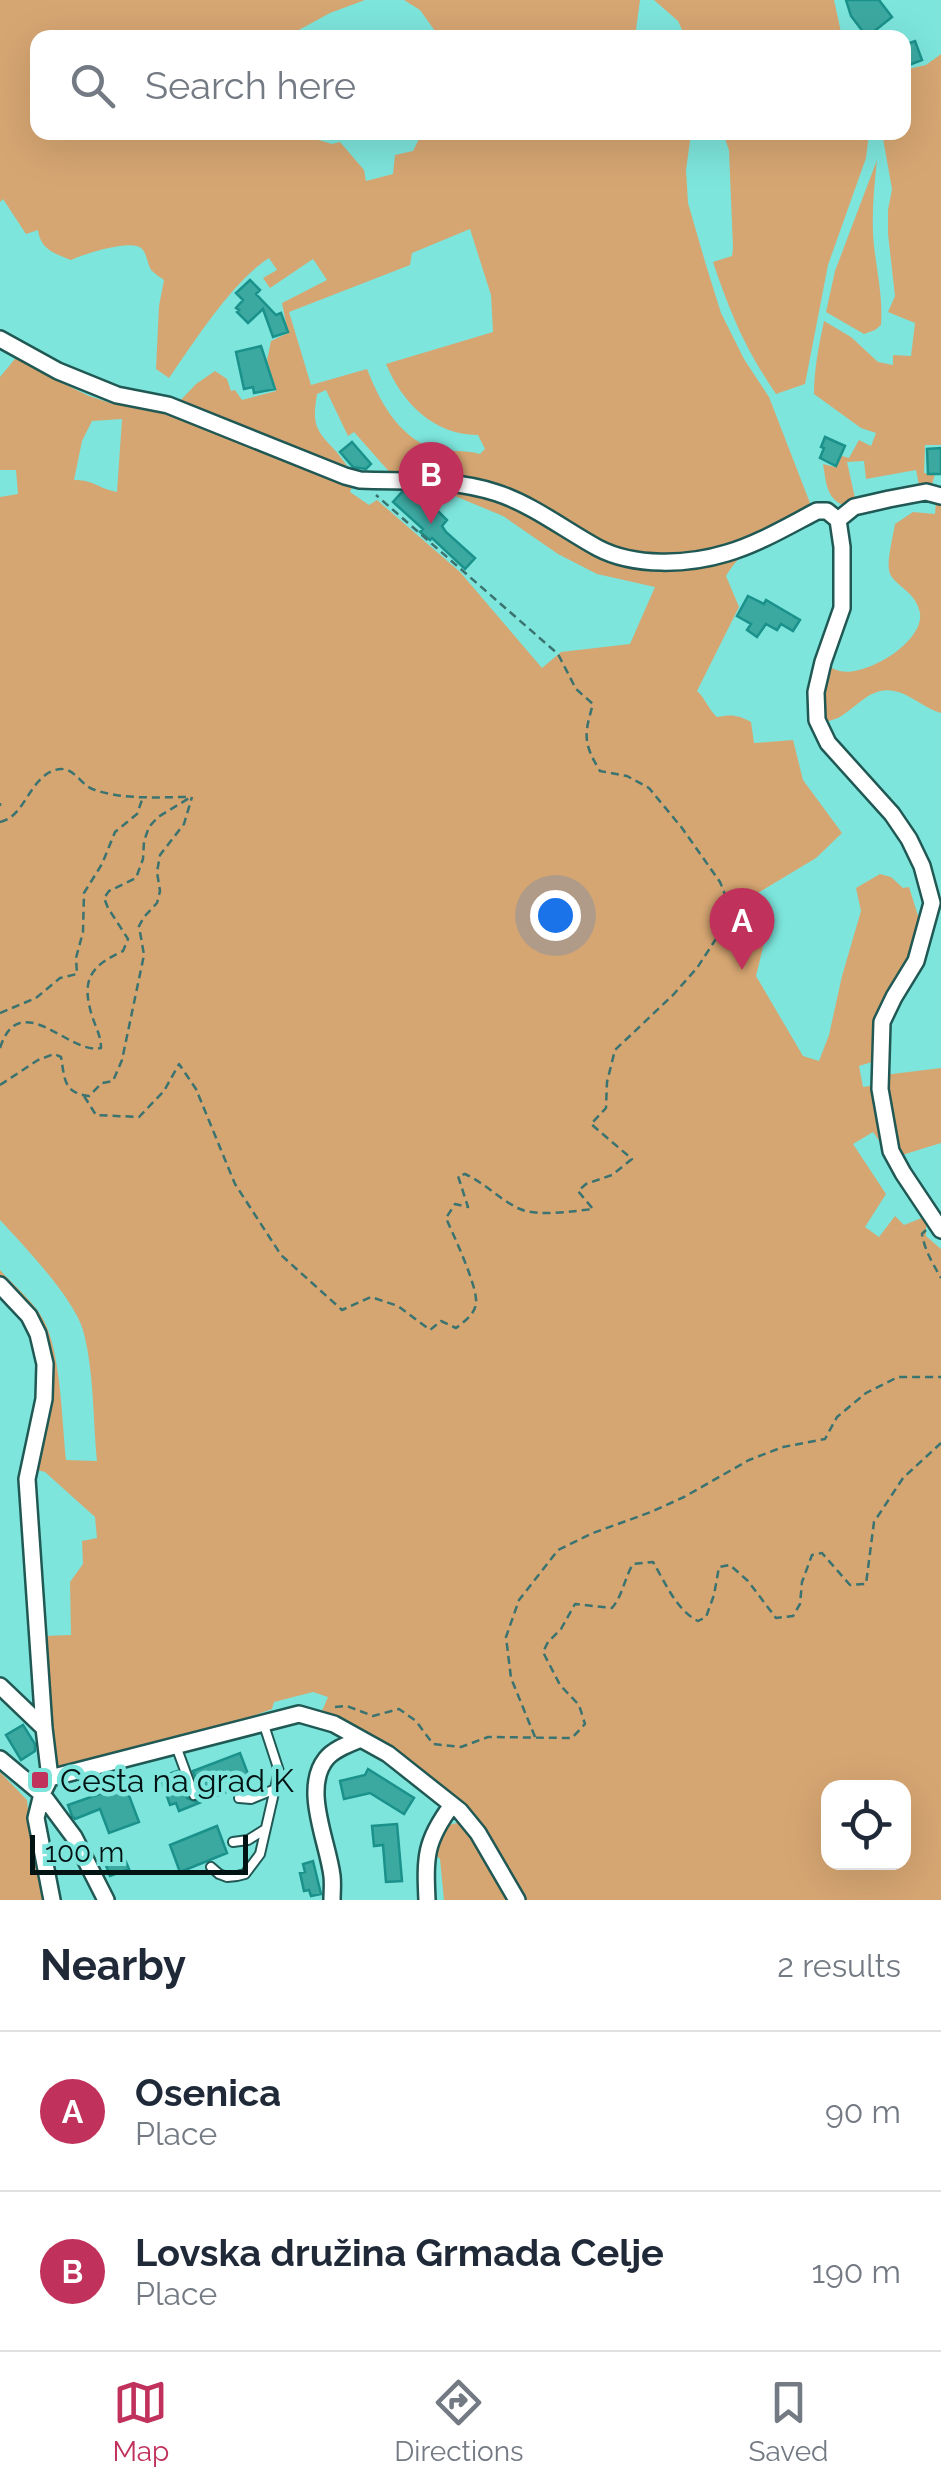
<!DOCTYPE html>
<html lang="en">
<head>
<meta charset="utf-8">
<style>
  body { margin:0; font-family:Raleway,sans-serif; background:#f6f6f7; color:#1f2937 }
  .controls { position:absolute; right:30px; bottom:30px; display:grid; overflow:hidden; border-radius:20px; box-shadow:0 10px 40px #0002 }
  .controls button { width:90px; height:90px; display:grid; place-items:center; padding:0; border:0; border-bottom:2px solid #e0e1e3; background:#fff; color:#1f2937; font:50px sans-serif }
  .scale { position:absolute; left:30px; bottom:25px; width:218px; box-sizing:border-box; padding-left:10px; border:5px solid #011413; border-top:0; font-size:28px; line-height:35px; white-space:nowrap; color:#011413; -webkit-text-stroke:8px #7de5dc; paint-order:stroke }
  .you { position:absolute; left:555px; top:915px; width:35px; height:35px; margin:-25px; border:8px solid #fff; border-radius:50%; background:#1a73e8; box-shadow:0 0 0 15px #1a73e833 }
  .badge { display:grid; place-items:center; width:65px; height:65px; border-radius:50%; background:#c0315b; color:#fff; font-size:32px; font-weight:700 }
  .pin { position:absolute; translate:-50% -82px; filter:drop-shadow(0 2px 5px #0008) }
  .pin::after { content:''; position:absolute; top:52px; width:35px; height:30px; background:inherit; clip-path:polygon(0 0,100% 0,50% 100%) }
  .list { margin:0; padding:0; list-style:none }
  h2 { display:flex; justify-content:space-between; align-items:center; height:130px; margin:0; padding:0 40px; font-size:42px }
  h2 small { font-size:32px; font-weight:400; color:#747a83 }
  .list li { display:grid; grid-template-columns:65px 1fr auto; gap:30px; align-items:center; box-sizing:border-box; height:160px; padding:0 40px; border-top:2px solid #e0e1e3 }
  .list b { display:block; font-size:38px; white-space:nowrap }
  .list p { margin:0; font-size:32px; white-space:nowrap; color:#747a83 }
  .list em { font-size:32px; font-style:normal; color:#747a83 }
  .icon { flex:none; width:55px; height:55px; fill:none; stroke:currentColor; stroke-width:2; stroke-linecap:round; stroke-linejoin:round }
  .map { position:relative; flex:none; width:941px; height:1900px; overflow:hidden }
  .search { position:absolute; background:#fff; box-shadow:0 10px 40px #0002; left:30px; right:30px; top:30px; height:110px; display:flex; align-items:center; gap:25px; box-sizing:border-box; padding:0 35px; border-radius:20px; color:#747a83; font-size:38px }
  .sheet { height:450px; background:#fff }
  nav { display:flex; justify-content:space-around; align-items:center; box-sizing:border-box; height:140px; border-top:2px solid #e0e1e3; background:#fff; font-size:28px; color:#747a83 }
  nav a { display:grid; justify-items:center; gap:5px }
  nav .on { color:#c0315b }
  .map>svg:first-child { display:block }
  .green { fill:#d6a672; fill-rule:evenodd }
  .building { fill:#3ca9a1; stroke:#1a918a; stroke-width:2.5 }
  .lines { fill:none; stroke-linecap:round; stroke-linejoin:round }
  .lane-casing { stroke:#205854; stroke-width:12 }
  .street-casing { stroke:#205854; stroke-width:20 }
  .path { stroke:#3a736f; stroke-width:2.5; stroke-dasharray:8 5; stroke-linecap:butt }
  .lane { stroke:#fff; stroke-width:8 }
  .street { stroke:#fff; stroke-width:15 }
  .poi-dot { fill:#c0315b; stroke:#7de5dc; stroke-width:4 }
  .labels { text-anchor:middle; dominant-baseline:central; stroke-width:9; stroke-linejoin:round; paint-order:stroke }
  .poi-label { font-size:32px; fill:#011413; stroke:#7de5dc; text-anchor:start }
</style>
</head>
<body>
<div class="map">
<svg width="941" height="1900" viewBox="0 0 941 1900">
  <rect width="100%" height="100%" fill="#7de5dc"/>
  <path class="green" d="M 0,0 L 365,0 L 330,13 L 286,37 L 38,38 L 38,132 L 295,133 L 332,144 L 340,142 L 364,170 L 366,181 L 393,174 L 395,155 L 413,151 L 422,133 L 695,133 L 690,141 L 686,170 L 688,203 L 706,265 L 721,313 L 744,359 L 769,397 L 810,503 L 790,521 L 755,538 L 701,554 L 655,558 L 620,551 L 581,533 L 519,497 L 393,476 L 354,432 L 348,436 L 326,390 L 317,394 C 313,420 313,428 332,447 C 340,455 346,465 353,474 L 178,403 L 196,384 L 215,371 L 227,379 L 231,391 L 235,390 L 242,400 L 276,391 L 267,360 L 271,341 L 288,333 L 282,303 L 327,280 L 313,259 L 270,288 L 263,278 L 277,270 L 269,258 C 232,282 195,341 169,378 L 156,369 L 159,306 L 164,280 C 160,277 155,274 151,270 C 147,263 147,253 141,248 C 131,239 83,254 71,260 C 55,254 40,249 38,230 L 26,234 L 3,199 L 0,202 ZM 470,229 L 491,295 L 493,332 L 386,364 C 402,402 433,435 478,435 L 485,449 L 480,454 C 464,449 448,453 432,448 C 398,436 379,400 367,369 L 311,385 L 289,312 L 410,265 L 412,253 Z
    M 404,0 L 640,0 L 635,37 L 612,35 L 612,38 L 440,38 L 420,10 Z
    M 654,0 L 834,0 L 842,37 L 691,36 L 683,32 L 678,21 Z
    M 941,54 L 941,445 L 925,445 L 924,473 L 935,474 L 931,488 L 843,505 C 826,498 826,481 823,464 L 835,467 L 842,456 L 849,458 L 859,440 L 871,446 L 876,433 L 861,428 L 814,394 C 814,369 819,345 824,321 L 851,337 L 878,362 L 893,365 L 893,355 L 911,356 L 915,323 L 888,312 L 895,296 L 888,234 L 888,210 L 892,189 L 882,133 L 904,132 L 904,70 L 926,65 ZM 864,461 L 866,479 L 916,470 L 919,485 L 855,498 L 847,462 Z
    M 723,133 L 869,133 L 866,158 L 828,265 L 805,384 L 776,394 C 746,350 730,313 713,262 L 732,256 L 733,248 L 729,150 Z
    M 877,160 C 874,188 871,218 874,246 C 877,272 883,298 881,325 L 875,330 L 864,334 L 826,312 L 835,271 Z
    M 19,354 L 56,380 L 89,396 L 113,404 L 130,404 L 168,413 L 353,485 L 350,492 L 369,505 L 377,500 L 460,572 L 542,668 L 561,652 L 630,644 L 655,587 L 597,574 L 558,554 L 503,516 L 450,494 L 431,501 L 411,483 L 494,496 L 626,561 L 763,547 C 757,552 751,552 744,555 C 736,560 731,568 726,576 L 739,607 L 697,691 C 706,699 708,709 717,717 C 731,714 739,715 751,722 L 754,743 L 793,740 L 803,780 L 842,833 L 816,858 L 756,894 L 766,935 L 756,976 L 803,1056 L 819,1061 L 829,1035 L 842,976 L 861,911 L 856,888 L 880,874 L 891,877 L 903,888 L 909,887 L 919,919 L 912,958 L 874,1037 L 872,1062 L 859,1066 L 863,1087 L 876,1085 L 886,1144 L 882,1145 L 873,1132 L 853,1144 L 886,1194 L 865,1227 L 879,1237 L 895,1216 L 904,1225 L 927,1216 L 931,1221 L 926,1227 L 926,1236 L 941,1249 L 941,1900 L 523,1900 L 489,1838 L 398,1755 L 322,1711 L 328,1697 L 313,1692 L 274,1702 L 272,1709 L 228,1725 L 90,1761 L 67,1764 L 55,1768 L 43,1636 L 71,1635 L 70,1582 L 83,1564 L 82,1541 L 97,1538 L 95,1517 L 45,1472 L 33,1469 L 50,1359 L 0,1281 L 0,1270 C 15,1287 37,1304 46,1325 C 61,1359 62,1422 66,1460 L 97,1461 C 93,1419 94,1370 83,1330 C 73,1297 24,1246 0,1220 L 0,497 L 18,494 L 16,470 L 0,470 L 0,377 ZM 122,419 L 117,492 C 99,489 95,480 74,480 L 82,441 L 92,421 ZM 828,1788 L 904,1788 L 904,1862 L 828,1862 Z
    M 936,501 L 941,502 L 941,713 C 927,709 917,700 904,694 C 873,681 861,705 838,718 C 833,720 828,721 822,723 L 820,709 L 826,665 C 831,667 835,670 840,671 C 866,677 924,642 920,613 C 916,590 891,585 889,570 C 887,560 893,536 895,524 L 913,512 L 935,514 Z
    M 941,1068 L 941,1143 L 899,1156 L 884,1075 Z
    M 0,1772 L 27,1800 L 31,1840 L 47,1900 L 0,1900 Z
    M 460,1822 L 474,1840 L 510,1900 L 444,1900 L 440,1859 L 433,1852 L 446,1826 Z"/>
  <path class="building" d="M 846,0 L 879,0 L 892,17 L 867,37 L 851,16 Z
    M 915,41 L 922,60 L 904,67 L 904,45 Z
    M 250,280 L 260,290 L 256,294 L 276,315 L 281,313 L 288,332 L 273,337 L 263,309 L 248,323 L 237,312 L 239,310 L 236,308 L 243,300 L 236,293 Z
    M 261,346 L 275,389 L 254,393 L 253,387 L 244,389 L 236,352 Z
    M 825,437 L 845,446 L 836,466 L 820,458 L 824,448 L 821,447 Z
    M 352,442 L 371,464 L 366,469 L 353,467 L 340,452 Z
    M 941,448 L 941,474 L 928,474 L 927,449 Z
    M 402,492 L 419,493 L 415,497 L 431,512 L 435,508 L 447,520 L 442,526 L 446,532 L 475,558 L 465,569 L 432,538 L 430,540 L 420,532 L 423,529 L 393,502 Z
    M 748,596 L 764,604 L 766,600 L 800,620 L 793,631 L 781,624 L 777,630 L 766,624 L 757,637 L 747,630 L 751,624 L 737,616 Z
    M 23,1725 L 35,1744 L 35,1751 L 21,1760 L 6,1735 Z
    M 240,1753 L 251,1782 L 179,1811 L 176,1803 L 170,1805 L 160,1777 L 177,1771 L 187,1798 L 196,1802 L 201,1795 L 193,1771 Z
    M 368,1769 L 414,1798 L 404,1814 L 370,1793 L 344,1799 L 340,1781 L 365,1775 Z
    M 125,1785 L 139,1822 L 109,1833 L 100,1809 L 75,1819 L 72,1816 L 68,1805 Z
    M 397,1824 L 402,1881 L 386,1882 L 383,1845 L 374,1846 L 372,1826 Z
    M 217,1826 L 227,1853 L 180,1872 L 170,1845 Z
    M 118,1849 L 120,1856 L 123,1855 L 129,1869 L 110,1876 L 102,1855 Z
    M 313,1861 L 321,1894 L 311,1896 L 309,1890 L 304,1891 L 300,1873 L 305,1872 L 303,1864 Z"/>
  <g class="lines">
    <g class="lane-casing">
      <path id="lane" d="M 176,1746 L 194,1795
        M 239,1798 L 251,1799 L 273,1790
        M 233,1842 L 248,1840 L 264,1830
        M 211,1867 L 219,1874 L 227,1877 L 237,1876 L 245,1874 L 260,1854 L 279,1771 L 263,1722"/>
    </g>
    <g class="street-casing">
      <path id="street" d="M 0,339 L 58,371 L 117,395 L 168,405 L 345,476 L 360,480 C 406,482 452,478 497,493 C 533,505 565,530 598,548 C 634,567 688,565 727,553 C 758,544 788,526 817,511 L 827,511 L 838,520 L 842,547 L 842,608 L 823,662 L 816,692 L 817,720 L 828,743 L 892,814 L 909,839 L 922,866 L 932,903 L 916,961 L 894,997 L 882,1022 L 880,1089 L 891,1151 L 903,1173 L 941,1230
        M 838,520 L 854,507 L 889,499 L 926,492 L 941,496
        M 0,1285 L 29,1316 L 38,1334 L 45,1364 L 44,1399 L 27,1479 L 44,1728 L 50,1778
        M 0,1686 L 44,1728
        M 0,1759 L 42,1794 L 74,1837 L 106,1900
        M 52,1900 L 36,1818 L 42,1794 L 50,1778 L 299,1714 L 334,1724 L 388,1754 L 460,1811 L 478,1833 L 517,1900
        M 332,1900 C 332,1892 333,1884 332,1876 C 328,1842 302,1789 326,1759 C 334,1749 349,1744 361,1739
        M 427,1900 C 425,1857 425,1841 452,1805"/>
    </g>
    <path class="path" d="M 0,803 L 0,806
      M 0,822 C 25,817 29,778 55,770 C 74,764 80,786 95,790 C 125,800 159,797 191,797
      M 0,1013 L 36,998 L 60,978 L 77,974 L 76,958 L 83,932 L 84,893 L 102,864 L 115,832 L 137,814 L 143,797
      M 0,1048 C 20,986 70,1056 101,1048 C 101,1036 96,1028 92,1016 C 81,980 90,966 123,951 L 128,939 L 108,908 L 104,898 L 109,891 L 136,878 L 143,859 L 144,841 L 149,827 L 158,817 L 191,797
      M 0,1085 L 38,1060 L 54,1054 L 61,1057 C 65,1079 63,1093 89,1096 L 102,1083 L 113,1081 L 122,1060 L 144,955 L 139,926 L 144,917 L 157,903 L 160,891 L 157,872 L 160,855 L 184,824 L 192,797
      M 84,1096 L 96,1115 L 139,1117 L 164,1091 L 179,1064 L 196,1089 L 235,1184 L 281,1255 L 342,1310 L 371,1297 L 398,1306 L 430,1330 L 441,1321 L 456,1328 C 465,1321 475,1314 476,1303 C 478,1287 453,1234 446,1218 L 455,1204 L 468,1207 L 458,1176 L 465,1174 C 485,1183 500,1200 520,1209 C 538,1217 574,1211 593,1209 L 578,1191 L 586,1184 L 612,1175 L 632,1159 L 591,1124 L 606,1108 L 607,1082 L 615,1050 L 673,995 L 697,968 L 727,922 L 730,907 L 720,882 L 682,828 L 649,788 L 627,776 L 600,771 C 583,743 584,735 593,704 L 576,689 L 558,654 L 376,495
      M 926,1230 L 922,1234 C 925,1251 932,1262 941,1278
      M 335,1707 L 347,1706 L 373,1716 L 399,1709 L 416,1721 L 433,1744 L 461,1747 L 488,1737 L 572,1738 L 585,1724 L 579,1705 L 560,1685 L 543,1652 L 548,1642 L 561,1629 L 575,1604 L 612,1608 C 623,1595 624,1579 633,1564 L 653,1562 C 665,1582 676,1610 698,1621 L 706,1617 L 714,1595 L 719,1567 L 730,1565 L 748,1581 L 776,1618 L 793,1616 L 800,1604 L 802,1582 L 812,1555 L 822,1553 L 850,1585 L 866,1584 L 874,1522 L 903,1478 L 941,1443
      M 535,1737 L 511,1678 L 506,1637 L 519,1600 L 558,1550 L 593,1533 L 651,1512 L 684,1497 L 749,1460 L 783,1447 L 825,1439 L 837,1417 L 866,1393 L 898,1377 L 941,1377"/>
    <use href="#lane" class="lane"/>
    <use href="#street" class="street"/>
  </g>
  <rect class="poi-dot" x="30" y="1770" width="20" height="20" rx="5"/>
  <g class="labels">
    <g class="poi-label">
      <text x="60" y="1780">Cesta na grad K</text>
    </g>
  </g>
</svg>
<div class="controls">
<button><svg class="icon" aria-label="locate" viewBox="0 0 24 24"><circle cx="12" cy="12" r="6"/><path d="M12 2v4M12 18v4M2 12h4M18 12h4"/></svg></button>
</div>
<div class="scale">100 m</div>
<div class="you"></div>
<div class="pin badge" style="left:742px;top:970px">A</div>
<div class="pin badge" style="left:431px;top:524px">B</div>
<div class="search"><svg class="icon" aria-label="search" viewBox="0 0 24 24"><circle cx="10" cy="10" r="6"/><path d="M15 15l6 6"/></svg>Search here</div>
</div>
<section class="sheet">
<h2>Nearby<small>2 results</small></h2>
<ul class="list">
<li><span class="badge">A</span><div><b>Osenica</b><p>Place</p></div><em>90 m</em></li>
<li><span class="badge">B</span><div><b>Lovska družina Grmada Celje</b><p>Place</p></div><em>190 m</em></li>
</ul>
</section>
<nav>
<a class="on"><svg class="icon" aria-label="map" viewBox="0 0 24 24"><path d="M3 6l6-2 6 2 6-2v14l-6 2-6-2-6 2zM9 4v14M15 6v14"/></svg>Map</a>
<a><svg class="icon" aria-label="directions" viewBox="0 0 24 24"><path d="M12 3l9 9-9 9-9-9zM9 14v-3h6M13 9l2 2-2 2"/></svg>Directions</a>
<a><svg class="icon" aria-label="saved" viewBox="0 0 24 24"><path d="M7 4h10v16l-5-4-5 4z"/></svg>Saved</a>
</nav>
</body>
</html>
